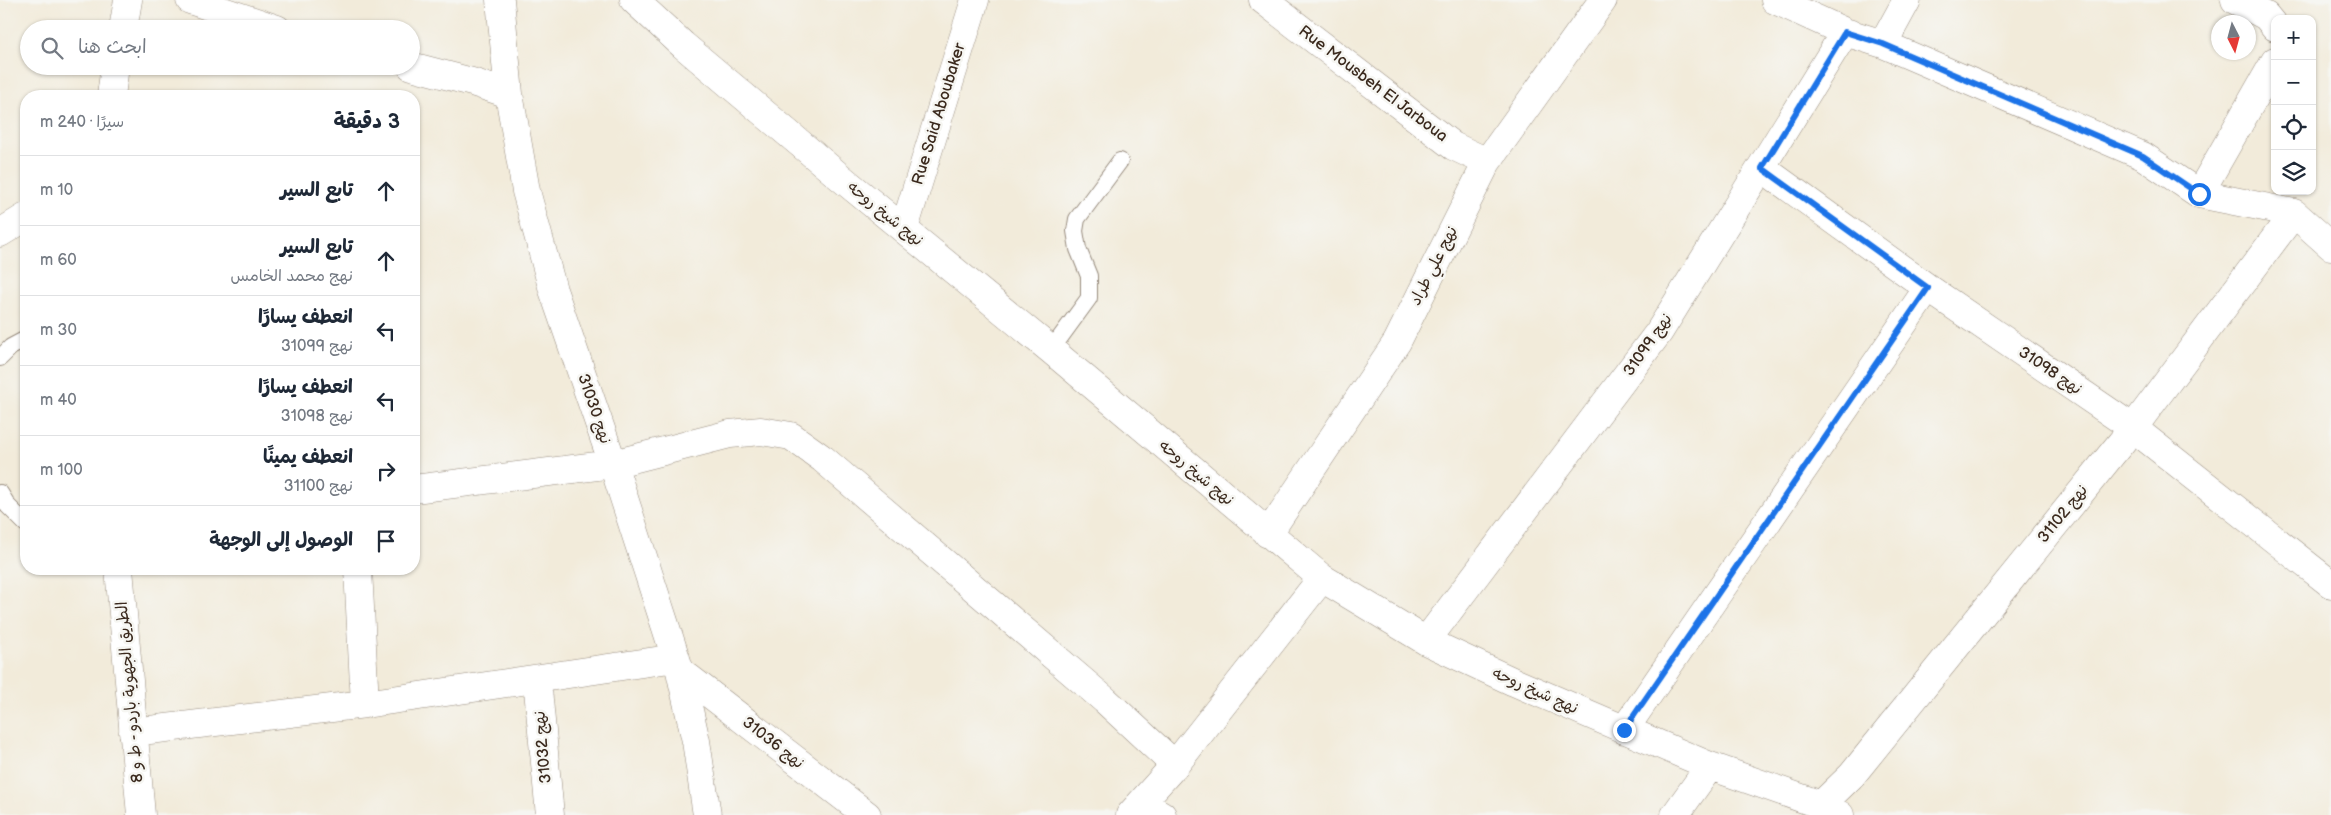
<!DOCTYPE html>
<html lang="ar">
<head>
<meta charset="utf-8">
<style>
  body { margin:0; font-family:"Balsamiq Sans","Playpen Sans Arabic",sans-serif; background:#f6f6f7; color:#1f2937; direction:rtl }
  .controls { position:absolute; right:15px; top:15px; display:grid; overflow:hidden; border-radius:10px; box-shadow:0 1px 4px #0004 }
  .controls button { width:45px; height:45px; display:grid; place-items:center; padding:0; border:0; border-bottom:1px solid #e0e1e3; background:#fff; color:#1f2937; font:25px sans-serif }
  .compass { position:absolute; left:2211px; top:15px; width:45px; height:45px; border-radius:50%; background:#fff; box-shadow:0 1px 4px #0004; rotate:174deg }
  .stop { position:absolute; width:15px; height:15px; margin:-11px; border:4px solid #1a73e8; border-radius:50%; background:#fff }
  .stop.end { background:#1a73e8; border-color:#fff; box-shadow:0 1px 5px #0008 }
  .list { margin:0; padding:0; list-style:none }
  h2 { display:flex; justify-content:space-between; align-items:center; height:65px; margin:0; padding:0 20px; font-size:21px }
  h2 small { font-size:16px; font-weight:400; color:#747a83 }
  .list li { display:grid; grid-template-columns:32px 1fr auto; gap:15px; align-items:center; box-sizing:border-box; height:70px; padding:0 20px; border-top:1px solid #e0e1e3 }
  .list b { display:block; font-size:19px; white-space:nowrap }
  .list p { margin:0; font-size:16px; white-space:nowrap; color:#747a83 }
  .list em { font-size:16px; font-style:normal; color:#747a83 }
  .icon { flex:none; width:28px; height:28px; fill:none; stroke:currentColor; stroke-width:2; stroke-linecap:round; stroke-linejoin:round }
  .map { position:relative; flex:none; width:2331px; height:815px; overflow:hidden; direction:ltr }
  .search { position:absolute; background:#fff; box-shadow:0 1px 4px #0004; left:20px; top:20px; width:400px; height:55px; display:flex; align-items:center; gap:12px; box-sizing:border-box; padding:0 18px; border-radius:28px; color:#747a83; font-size:19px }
  .panel { position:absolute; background:#fff; box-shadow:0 1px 4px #0004; left:20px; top:90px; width:400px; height:485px; border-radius:20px; direction:rtl }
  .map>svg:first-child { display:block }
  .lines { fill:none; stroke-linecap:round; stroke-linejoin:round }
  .lane-casing { stroke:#968a7c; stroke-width:18 }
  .street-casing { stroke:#968a7c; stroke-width:29 }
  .secondary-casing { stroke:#968a7c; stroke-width:29 }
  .lane { stroke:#fff; stroke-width:16 }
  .street { stroke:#fff; stroke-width:28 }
  .secondary { stroke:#fff; stroke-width:28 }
  .route { stroke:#1a73e8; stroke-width:6 }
  .labels { text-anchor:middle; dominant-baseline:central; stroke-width:5; stroke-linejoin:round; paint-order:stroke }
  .street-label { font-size:16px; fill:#3b2a1e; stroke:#f6f6f2 }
</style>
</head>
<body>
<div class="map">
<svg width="2331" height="815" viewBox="0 0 2331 815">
  <rect width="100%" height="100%" fill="#f6f6f2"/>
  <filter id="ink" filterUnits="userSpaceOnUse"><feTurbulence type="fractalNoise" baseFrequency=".02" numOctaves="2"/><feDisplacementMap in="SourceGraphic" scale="10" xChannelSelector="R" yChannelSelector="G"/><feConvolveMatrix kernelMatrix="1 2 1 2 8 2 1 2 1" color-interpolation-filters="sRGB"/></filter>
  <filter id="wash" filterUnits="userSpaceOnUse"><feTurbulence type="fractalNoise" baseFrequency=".0096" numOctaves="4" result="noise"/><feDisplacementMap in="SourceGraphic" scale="20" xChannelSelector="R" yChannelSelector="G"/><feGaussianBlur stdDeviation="1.12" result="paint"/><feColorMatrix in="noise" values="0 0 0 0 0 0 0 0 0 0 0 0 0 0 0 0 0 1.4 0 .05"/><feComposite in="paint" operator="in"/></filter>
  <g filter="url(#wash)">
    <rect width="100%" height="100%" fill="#f2ebda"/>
  </g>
  <g filter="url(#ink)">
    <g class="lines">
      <g class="lane-casing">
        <path id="lane" d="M 1051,350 L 1089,298 L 1089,276 L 1078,249 L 1075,231 L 1077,219 L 1120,161
          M 0,358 L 11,347 L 26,339
          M 0,493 L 8,506 L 26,524"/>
      </g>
      <g class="street-casing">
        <path id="street" d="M 190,0 L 277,29
          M 500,0 L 509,94 L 526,191 L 553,290 L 613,464 L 680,671 L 696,741 L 707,815
          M 634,0 L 683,45 L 840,177 L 1051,350 L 1322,578 L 1426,641 L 1514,682 L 1710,766 L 1821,805 L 1840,815
          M 1263,0 L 1453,146 L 1487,162
          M 1775,0 L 1845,32 L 1883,44 L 2143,156 L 2199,194 L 2294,213 L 2331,246
          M 2235,0 L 2266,16 L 2275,27
          M 1883,44 L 1907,0
          M 411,66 L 472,82 L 509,94
          M 1762,168 L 1928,288 L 2133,428 L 2331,584
          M 2199,194 L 2275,61
          M 904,229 L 975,0
          M 0,233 L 26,217
          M 414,489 L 613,464 L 730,434 L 761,431 L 791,436 L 823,459 L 1106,701 L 1175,765
          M 1268,534 L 1397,342 L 1487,162 L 1603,0
          M 358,569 L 365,704
          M 1426,641 L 1659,332 L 1845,32
          M 680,671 L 867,815
          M 537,679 L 550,815
          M 1624,730 L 1928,288
          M 133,732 L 365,704 L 676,658
          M 1142,803 L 1162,815
          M 1821,805 L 1852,775 L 2133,428 L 2294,213
          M 1130,815 L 1175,765 L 1322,578
          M 1675,815 L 1710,766"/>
      </g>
      <g class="secondary-casing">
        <path id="secondary" d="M 123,29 L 128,0
          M 111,96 L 115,66
          M 119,569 L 141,815"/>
      </g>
      <use href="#lane" class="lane"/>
      <use href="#street" class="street"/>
      <use href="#secondary" class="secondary"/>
    </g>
  </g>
  <g class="lines" filter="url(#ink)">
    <path class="route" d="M 1624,730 L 1928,288 L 1762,168 L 1845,32 L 1883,44 L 2143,156 L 2199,194"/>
  </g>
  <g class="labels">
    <g class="street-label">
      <text transform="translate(1373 84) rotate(37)">Rue Mousbeh El Jarboua</text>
      <text transform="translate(939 114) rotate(-73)">Rue Said Aboubaker</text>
      <text transform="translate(885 214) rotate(39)">نهج شيخ روحه</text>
      <text transform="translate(1434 266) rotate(-63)">نهج علي طراد</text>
      <text transform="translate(1648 345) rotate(-55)">نهج 31099</text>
      <text transform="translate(2050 371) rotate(34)">نهج 31098</text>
      <text transform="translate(594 409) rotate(71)">نهج 31030</text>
      <text transform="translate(1196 473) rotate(40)">نهج شيخ روحه</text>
      <text transform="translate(2063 514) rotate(-51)">نهج 31102</text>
      <text transform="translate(1535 691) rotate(24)">نهج شيخ روحه</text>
      <text transform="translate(130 692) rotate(-95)">الطريق الجهوية باردو - ط و 8</text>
      <text transform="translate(773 743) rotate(38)">نهج 31036</text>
      <text transform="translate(543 747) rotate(-95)">نهج 31032</text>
    </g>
  </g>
</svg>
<div class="controls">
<button>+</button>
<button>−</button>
<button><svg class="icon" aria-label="locate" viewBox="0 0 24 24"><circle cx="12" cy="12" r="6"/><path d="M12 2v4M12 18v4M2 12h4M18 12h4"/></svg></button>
<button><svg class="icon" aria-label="layers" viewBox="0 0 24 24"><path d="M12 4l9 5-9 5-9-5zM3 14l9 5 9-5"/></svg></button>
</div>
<svg class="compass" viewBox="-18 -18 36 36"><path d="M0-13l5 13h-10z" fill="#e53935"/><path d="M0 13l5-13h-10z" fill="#747a83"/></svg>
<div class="stop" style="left:2199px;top:194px"></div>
<div class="stop end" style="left:1624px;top:730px"></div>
<div class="search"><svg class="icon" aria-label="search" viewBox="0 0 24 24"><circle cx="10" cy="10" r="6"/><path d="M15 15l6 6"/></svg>ابحث هنا</div>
<section class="panel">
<h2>3 دقيقة<small>سيرًا · 240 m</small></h2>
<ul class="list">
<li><svg class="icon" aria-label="ahead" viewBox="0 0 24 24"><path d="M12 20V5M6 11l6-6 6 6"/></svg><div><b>تابع السير</b></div><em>10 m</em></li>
<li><svg class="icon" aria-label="ahead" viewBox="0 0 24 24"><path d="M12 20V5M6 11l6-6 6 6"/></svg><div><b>تابع السير</b><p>نهج محمد الخامس</p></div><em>60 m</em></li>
<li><svg class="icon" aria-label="left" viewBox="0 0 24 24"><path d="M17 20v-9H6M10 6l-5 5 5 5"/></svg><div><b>انعطف يسارًا</b><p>نهج 31099</p></div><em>30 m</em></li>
<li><svg class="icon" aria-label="left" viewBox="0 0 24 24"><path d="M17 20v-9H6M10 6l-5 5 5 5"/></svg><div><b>انعطف يسارًا</b><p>نهج 31098</p></div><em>40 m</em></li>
<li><svg class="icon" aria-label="right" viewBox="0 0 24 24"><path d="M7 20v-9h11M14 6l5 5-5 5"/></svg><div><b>انعطف يمينًا</b><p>نهج 31100</p></div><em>100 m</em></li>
<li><svg class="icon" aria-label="arrive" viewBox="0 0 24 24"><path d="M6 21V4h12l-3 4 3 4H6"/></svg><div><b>الوصول إلى الوجهة</b></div></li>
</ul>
</section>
</div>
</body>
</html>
